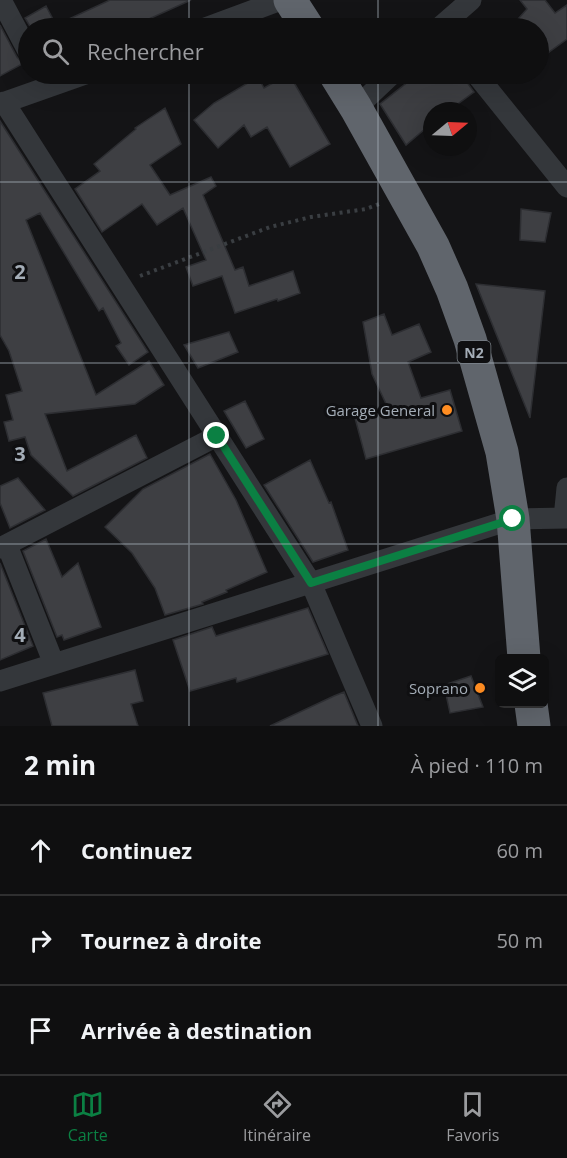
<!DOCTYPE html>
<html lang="fr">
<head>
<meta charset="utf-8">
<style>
  body { margin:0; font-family:"Open Sans",sans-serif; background:#181819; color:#f1f3f6 }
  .controls { position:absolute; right:18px; bottom:18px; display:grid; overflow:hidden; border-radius:9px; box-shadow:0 6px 24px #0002 }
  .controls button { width:54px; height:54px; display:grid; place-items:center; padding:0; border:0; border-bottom:2px solid #2f2f30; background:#0f0f10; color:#f1f3f6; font:30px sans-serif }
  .compass { position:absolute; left:423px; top:102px; width:54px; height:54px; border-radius:50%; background:#0f0f10; box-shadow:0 6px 24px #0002; rotate:71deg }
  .stop { position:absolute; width:18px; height:18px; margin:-14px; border:4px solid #0b8043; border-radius:50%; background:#fff }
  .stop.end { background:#0b8043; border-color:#fff; box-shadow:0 2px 6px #0008 }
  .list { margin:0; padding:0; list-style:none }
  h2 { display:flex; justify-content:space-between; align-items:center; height:78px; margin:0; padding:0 24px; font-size:26px }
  h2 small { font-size:20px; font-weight:400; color:#9b9c9f }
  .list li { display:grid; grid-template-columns:39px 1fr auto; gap:18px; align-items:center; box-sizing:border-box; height:90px; padding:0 24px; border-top:2px solid #2f2f30 }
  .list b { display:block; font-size:22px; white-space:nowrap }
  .list em { font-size:20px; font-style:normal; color:#9b9c9f }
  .icon { flex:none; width:33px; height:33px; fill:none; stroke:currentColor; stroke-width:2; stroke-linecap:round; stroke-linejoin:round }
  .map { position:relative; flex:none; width:567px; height:726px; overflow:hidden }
  .search { position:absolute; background:#0f0f10; box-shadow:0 6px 24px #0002; left:18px; right:18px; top:18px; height:66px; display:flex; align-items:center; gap:15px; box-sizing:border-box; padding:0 21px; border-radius:33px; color:#9b9c9f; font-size:22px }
  .sheet { height:348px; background:#0f0f10 }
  nav { display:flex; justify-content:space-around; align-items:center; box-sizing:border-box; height:84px; border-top:2px solid #2f2f30; background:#0f0f10; font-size:16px; color:#9b9c9f }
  nav a { display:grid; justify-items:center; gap:3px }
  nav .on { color:#0b8043 }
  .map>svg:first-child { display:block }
  .building { fill:#3e3f43; stroke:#2d2e32; stroke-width:1.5 }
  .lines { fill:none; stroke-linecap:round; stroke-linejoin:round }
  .path { stroke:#3a3e42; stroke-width:4; stroke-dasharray:3 4.5; stroke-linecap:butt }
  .street { stroke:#34373b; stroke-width:21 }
  .highway { stroke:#60656c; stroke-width:33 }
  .route { stroke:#0b8043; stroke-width:8 }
  .grid { fill:none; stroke:#a4adb7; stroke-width:1.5; stroke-opacity:0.55 }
  .poi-dot { fill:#ff8d22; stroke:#0f0f11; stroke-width:2 }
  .labels { text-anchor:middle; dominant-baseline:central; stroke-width:6; stroke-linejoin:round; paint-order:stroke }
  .shield { fill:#0f0f11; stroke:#777e85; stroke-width:1.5 }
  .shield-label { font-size:14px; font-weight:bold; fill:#a4adb7 }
  .poi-label { font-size:15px; fill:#a4adb7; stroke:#0f0f11; text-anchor:end }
  .grid-label { font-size:20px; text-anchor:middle; font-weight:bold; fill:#a4adb7; stroke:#0f0f11; stroke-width:6; stroke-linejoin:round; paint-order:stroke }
</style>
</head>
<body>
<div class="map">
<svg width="567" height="726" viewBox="0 0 567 726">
  <rect width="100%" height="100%" fill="#141416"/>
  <path class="building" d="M 110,0 L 191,0 L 129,28 L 31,28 L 25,18 L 46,6 L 56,25 Z
    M 520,0 L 545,0 L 555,13 L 567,5 L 567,39 L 538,60 L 538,28 L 510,28 L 527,9 Z
    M 0,25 L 17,57 L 21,61 L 24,63 L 0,76 Z
    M 289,74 L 330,144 L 290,167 L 267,127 L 251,137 L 244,125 L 218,148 L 194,120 L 214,103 L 258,77 L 264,88 Z
    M 418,74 L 464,74 L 466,81 L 474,92 L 448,111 L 432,111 L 432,123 L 406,145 L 380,104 Z
    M 165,108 L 181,144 L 150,165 L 170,195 L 211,177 L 216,186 L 203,195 L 235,270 L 243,267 L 249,286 L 293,271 L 300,293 L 278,301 L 277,299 L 235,313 L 222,276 L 193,286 L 186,267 L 206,260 L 183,208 L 157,225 L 142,204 L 102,232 L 75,189 L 100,171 L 94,164 L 136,129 L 135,128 Z
    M 0,121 L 148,352 L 129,365 L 116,346 L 121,343 L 103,308 L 99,311 L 40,213 L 26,220 L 96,395 L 149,361 L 164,385 L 135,404 L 45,414 L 67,471 L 136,435 L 147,458 L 73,496 L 31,455 L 25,437 L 9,441 L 4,422 L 13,420 L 6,395 L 22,391 L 9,351 L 0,335 Z
    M 521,209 L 551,213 L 545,242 L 520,240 Z
    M 476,284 L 545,291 L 530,418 Z
    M 384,314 L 392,335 L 419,324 L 431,352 L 408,362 L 421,398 L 450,390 L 462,431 L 366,459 L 355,418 L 388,408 L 372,374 L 363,322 Z
    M 229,332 L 238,352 L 198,368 L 184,345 Z
    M 245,401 L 264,439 L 246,448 L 224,411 Z
    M 210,454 L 236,500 L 267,572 L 226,590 L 227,592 L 202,602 L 203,604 L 165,615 L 155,588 L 132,553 L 105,527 L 143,489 Z
    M 310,460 L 329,503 L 331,502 L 348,550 L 313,562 L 264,485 Z
    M 18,478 L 45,510 L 10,528 L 0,503 L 0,486 Z
    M 46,539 L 62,577 L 78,563 L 101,627 L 64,640 L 62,635 L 57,637 L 23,551 Z
    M 0,563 L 33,646 L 0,660 Z
    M 308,608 L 328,654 L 237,682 L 236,678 L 190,691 L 173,640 L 212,627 L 216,636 Z
    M 135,670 L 143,701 L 131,704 L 138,726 L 52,726 L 43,693 Z
    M 471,676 L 483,707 L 450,713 L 444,685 Z
    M 344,692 L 358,726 L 270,726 L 334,696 Z"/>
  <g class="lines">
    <path class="path" d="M 140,276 L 270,227 L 311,217 L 366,209 L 379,204"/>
    <path class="street" d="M 1,0 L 28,51
      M 205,28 L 281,0
      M 439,28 L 471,0
      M 476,74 L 567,187
      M 4,102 L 311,583 L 372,726
      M 0,104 L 85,74
      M 356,108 L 392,74
      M 564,518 L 567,488
      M 7,545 L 54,664
      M 0,548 L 217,436
      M 0,681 L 513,519 L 567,518"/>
    <path class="highway" d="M 290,0 L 308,28
      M 335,74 L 356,108 L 433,246 L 452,289 L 470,339 L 502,452 L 513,519 L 524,658
      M 531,704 L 534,726"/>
  </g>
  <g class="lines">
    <path class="route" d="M 217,436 L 311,583 L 513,519"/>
  </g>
  <path class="grid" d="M 189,0 L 189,28M 378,0 L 378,28M 189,74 L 189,726M 378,74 L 378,726M 0,182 L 567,182M 0,363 L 567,363M 0,544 L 567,544"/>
  <g class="poi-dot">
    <circle cx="447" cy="410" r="6"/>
    <circle cx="480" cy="688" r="6"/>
  </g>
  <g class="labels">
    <rect class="shield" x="457.5" y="341" width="33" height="22" rx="4.5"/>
    <g class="shield-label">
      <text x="474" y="352">N2</text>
    </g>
    <g class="poi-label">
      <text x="435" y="410">Garage General</text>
      <text x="468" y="688">Soprano</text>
    </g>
  </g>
  <g class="grid-label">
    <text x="20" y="279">2</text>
    <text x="20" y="461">3</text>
    <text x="20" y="642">4</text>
  </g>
</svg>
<div class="controls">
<button><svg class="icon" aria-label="layers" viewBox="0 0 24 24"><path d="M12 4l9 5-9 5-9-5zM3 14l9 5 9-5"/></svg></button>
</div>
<svg class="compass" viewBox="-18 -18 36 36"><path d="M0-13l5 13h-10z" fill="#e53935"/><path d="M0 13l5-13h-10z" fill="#9b9c9f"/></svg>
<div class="stop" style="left:513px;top:519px"></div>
<div class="stop end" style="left:217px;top:436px"></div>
<div class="search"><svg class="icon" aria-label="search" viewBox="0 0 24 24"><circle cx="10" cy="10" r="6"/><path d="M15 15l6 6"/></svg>Rechercher</div>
</div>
<section class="sheet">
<h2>2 min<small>À pied · 110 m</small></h2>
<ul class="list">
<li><svg class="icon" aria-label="ahead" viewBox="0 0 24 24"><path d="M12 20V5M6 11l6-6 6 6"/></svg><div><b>Continuez</b></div><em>60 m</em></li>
<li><svg class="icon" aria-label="right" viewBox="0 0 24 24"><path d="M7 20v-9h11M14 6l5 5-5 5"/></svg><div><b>Tournez à droite</b></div><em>50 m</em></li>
<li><svg class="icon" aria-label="arrive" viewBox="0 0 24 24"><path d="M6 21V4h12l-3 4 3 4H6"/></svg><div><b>Arrivée à destination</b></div></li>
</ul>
</section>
<nav>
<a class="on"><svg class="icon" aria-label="map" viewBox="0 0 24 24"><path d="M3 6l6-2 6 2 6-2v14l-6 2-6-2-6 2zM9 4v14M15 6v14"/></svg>Carte</a>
<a><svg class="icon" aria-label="directions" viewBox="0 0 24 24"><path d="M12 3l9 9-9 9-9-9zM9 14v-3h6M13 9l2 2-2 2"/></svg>Itinéraire</a>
<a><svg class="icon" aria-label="saved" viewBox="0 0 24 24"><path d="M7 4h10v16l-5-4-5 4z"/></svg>Favoris</a>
</nav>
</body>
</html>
